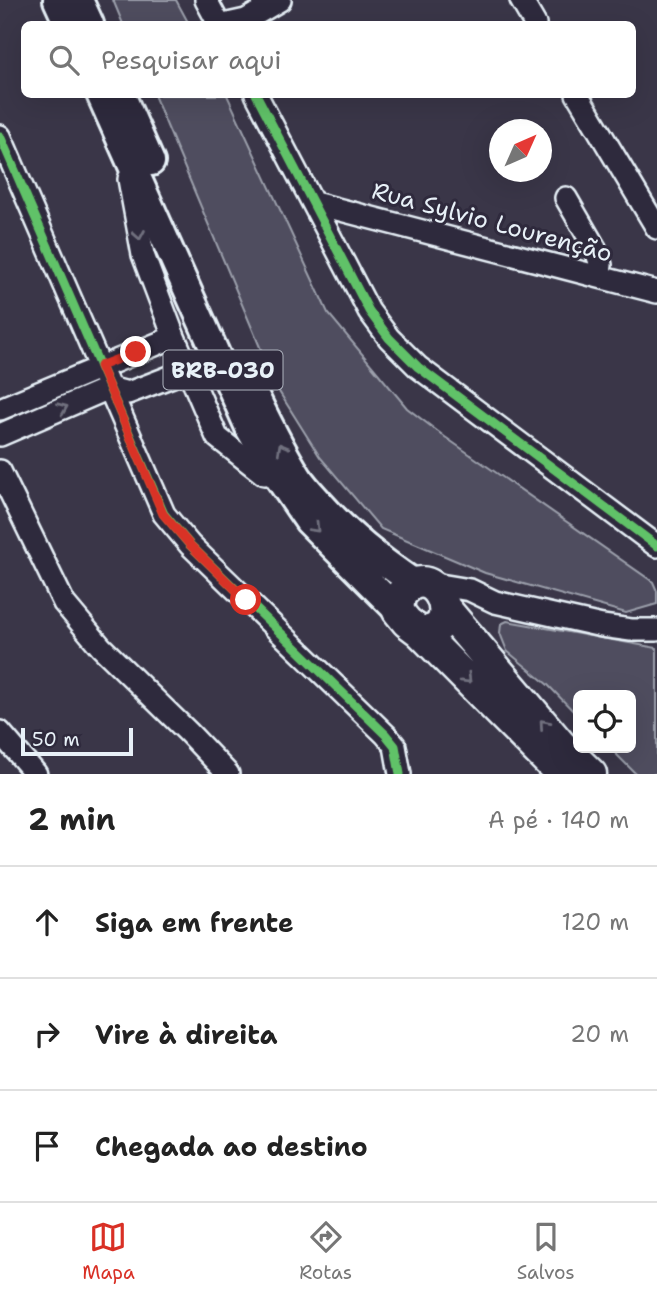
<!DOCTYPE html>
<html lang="pt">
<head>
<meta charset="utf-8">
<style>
  body { margin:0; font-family:"Shantell Sans",sans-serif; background:#f6f6f6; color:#222 }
  .controls { position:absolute; right:21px; bottom:21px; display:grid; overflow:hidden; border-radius:10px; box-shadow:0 7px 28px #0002 }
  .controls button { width:63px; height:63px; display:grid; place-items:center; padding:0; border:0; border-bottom:2px solid #e0e0e0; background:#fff; color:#222; font:35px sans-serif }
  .compass { position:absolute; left:489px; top:119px; width:63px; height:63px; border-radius:50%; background:#fff; box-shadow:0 7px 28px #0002; rotate:45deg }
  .scale { position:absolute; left:21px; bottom:18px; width:112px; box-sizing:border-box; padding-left:7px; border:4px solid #e8f1f8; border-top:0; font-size:19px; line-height:24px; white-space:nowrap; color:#e8f1f8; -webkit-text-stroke:5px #2f2a3d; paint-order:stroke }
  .stop { position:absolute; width:21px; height:21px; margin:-16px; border:5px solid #d93025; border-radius:50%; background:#fff }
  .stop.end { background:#d93025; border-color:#fff; box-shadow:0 2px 7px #0008 }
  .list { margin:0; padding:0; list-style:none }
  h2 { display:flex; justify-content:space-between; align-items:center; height:91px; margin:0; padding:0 28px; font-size:30px }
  h2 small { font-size:23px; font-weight:400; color:#767676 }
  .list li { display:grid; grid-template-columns:46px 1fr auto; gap:21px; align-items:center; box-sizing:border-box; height:112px; padding:0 28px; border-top:2px solid #e0e0e0 }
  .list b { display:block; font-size:26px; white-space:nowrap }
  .list em { font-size:23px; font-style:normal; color:#767676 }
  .icon { flex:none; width:38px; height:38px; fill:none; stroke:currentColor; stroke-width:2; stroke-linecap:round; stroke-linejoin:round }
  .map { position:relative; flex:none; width:657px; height:774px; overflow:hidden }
  .search { position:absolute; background:#fff; box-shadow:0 7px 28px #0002; left:21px; right:21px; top:21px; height:77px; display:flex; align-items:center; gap:18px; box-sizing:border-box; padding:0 24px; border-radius:10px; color:#767676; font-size:26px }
  .sheet { height:427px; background:#fff }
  nav { display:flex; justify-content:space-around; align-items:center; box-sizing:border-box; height:98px; border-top:2px solid #e0e0e0; background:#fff; font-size:19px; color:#767676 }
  nav a { display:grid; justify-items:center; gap:4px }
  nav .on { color:#d93025 }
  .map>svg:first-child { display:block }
  .green { fill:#504e5f; stroke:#9ca0ac; stroke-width:2 }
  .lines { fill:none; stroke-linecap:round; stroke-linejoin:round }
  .minor-casing { stroke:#e8f1f8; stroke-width:26 }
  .major-casing { stroke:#e8f1f8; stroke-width:32 }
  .highway-casing { stroke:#e8f1f8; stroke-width:35 }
  .minor { stroke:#2f2a3d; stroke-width:21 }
  .major { stroke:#2f2a3d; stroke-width:26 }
  .highway { stroke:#2f2a3d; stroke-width:30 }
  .cycleway-casing { stroke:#2f2a3d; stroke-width:13 }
  .cycleway { stroke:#61c268; stroke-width:9 }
  .oneway { stroke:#70707e }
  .route { stroke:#d93025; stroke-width:9 }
  .labels { text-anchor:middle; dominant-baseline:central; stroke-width:6; stroke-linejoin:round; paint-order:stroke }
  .shield { fill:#2f2a3d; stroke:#b0b5c0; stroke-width:2 }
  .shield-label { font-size:23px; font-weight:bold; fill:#e8f1f8 }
  .street-label { font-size:24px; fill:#e8f1f8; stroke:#2f2a3d }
</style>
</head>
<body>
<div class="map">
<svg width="657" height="774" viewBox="0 0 657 774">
  <rect width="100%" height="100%" fill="#3a3648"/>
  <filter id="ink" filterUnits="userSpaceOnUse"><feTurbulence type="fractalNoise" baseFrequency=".0143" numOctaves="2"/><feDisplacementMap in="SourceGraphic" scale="14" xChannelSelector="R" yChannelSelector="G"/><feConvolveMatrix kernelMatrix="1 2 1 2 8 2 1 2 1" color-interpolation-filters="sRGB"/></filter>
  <g filter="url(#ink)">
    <path class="green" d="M 113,0 L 176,0 L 189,24 L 123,24 Z
      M 154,95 L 227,95 L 328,313 L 407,408 L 445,437 L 653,582 L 657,591 L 657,604 L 626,613 L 485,573 L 381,529 L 320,457 L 278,390 Z
      M 507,621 L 657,648 L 657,774 L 636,774 L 610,748 L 631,748 L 631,695 L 578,695 L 578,716 L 548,685 L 507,651 L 500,633 L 501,624 Z"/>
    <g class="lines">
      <g class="minor-casing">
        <path id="minor" d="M 206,0 L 219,24
          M 521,0 L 535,24
          M 228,24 L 246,20 L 280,0
          M 256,94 L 369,311 L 389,338 L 418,367 L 657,546
          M 577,94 L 657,228
          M 0,136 L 164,514 L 190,545 L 386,735 L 395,746 L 400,774
          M 132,174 L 129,179 L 143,255 L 174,337 L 217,437 L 264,474 L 275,473
          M 566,198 L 595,248 L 601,265 L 599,277
          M 314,203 L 657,292
          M 0,409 L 174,337
          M 0,435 L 109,388 L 128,393 L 188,370
          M 0,471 L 64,603 L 101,647 L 188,732 L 228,774
          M 428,583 L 470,590 L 495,602 L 602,626 L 631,630 L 657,630
          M 0,732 L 36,774"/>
      </g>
      <g class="major-casing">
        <path id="major" d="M 57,0 L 68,24
          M 79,0 L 90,24
          M 100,94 L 250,430 L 275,473 L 308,521 L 398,611
          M 121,94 L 151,162
          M 249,383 C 264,415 280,448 299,478 C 305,487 313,495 320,503 C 348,535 379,559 414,583"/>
      </g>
      <g class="highway-casing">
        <path id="highway" d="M 444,607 L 560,744 L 591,774
          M 419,631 C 461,637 445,571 413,584 C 409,586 403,592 400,595 L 398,611 L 407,622 L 419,631 L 561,774"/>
      </g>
      <use href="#minor" class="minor"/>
      <use href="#major" class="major"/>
      <use href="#highway" class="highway"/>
      <g class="cycleway-casing">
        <path id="cycleway" d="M 256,94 L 369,311 L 389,338 L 418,367 L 657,546
          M 0,136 L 164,514 L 190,545 L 386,735 L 395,746 L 400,774"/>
      </g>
      <use href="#cycleway" class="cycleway"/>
    </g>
    <defs><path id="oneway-chevron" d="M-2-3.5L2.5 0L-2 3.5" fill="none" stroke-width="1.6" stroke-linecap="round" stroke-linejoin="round" transform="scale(1.75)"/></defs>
    <g class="oneway">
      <use href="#oneway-chevron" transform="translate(139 235) rotate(80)"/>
      <use href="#oneway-chevron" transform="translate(63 408) rotate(-23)"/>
      <use href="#oneway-chevron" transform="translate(282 448) rotate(-119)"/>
      <use href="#oneway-chevron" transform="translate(315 528) rotate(46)"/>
      <use href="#oneway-chevron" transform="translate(467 679) rotate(45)"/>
      <use href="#oneway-chevron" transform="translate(544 724) rotate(-131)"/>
    </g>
  </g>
  <g class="lines" filter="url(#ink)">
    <path class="route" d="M 136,352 L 100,366 L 163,514 L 190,545 L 246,600"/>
  </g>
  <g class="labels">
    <rect class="shield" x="163.5" y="350.5" width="119" height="39" rx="5"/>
    <g class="shield-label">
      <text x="223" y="370">BRB-030</text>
    </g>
    <g class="street-label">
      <text transform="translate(492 222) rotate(15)">Rua Sylvio Lourenção</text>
    </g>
  </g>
</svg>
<div class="controls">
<button><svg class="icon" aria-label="locate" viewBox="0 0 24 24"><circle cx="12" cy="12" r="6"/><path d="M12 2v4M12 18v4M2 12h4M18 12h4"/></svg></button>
</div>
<svg class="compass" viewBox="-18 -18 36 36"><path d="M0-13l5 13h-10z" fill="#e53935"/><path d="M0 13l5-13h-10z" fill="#767676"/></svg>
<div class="scale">50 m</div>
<div class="stop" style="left:246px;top:600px"></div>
<div class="stop end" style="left:136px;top:352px"></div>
<div class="search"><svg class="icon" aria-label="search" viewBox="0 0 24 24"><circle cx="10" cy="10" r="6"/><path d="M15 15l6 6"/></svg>Pesquisar aqui</div>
</div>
<section class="sheet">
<h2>2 min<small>A pé · 140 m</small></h2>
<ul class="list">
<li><svg class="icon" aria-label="ahead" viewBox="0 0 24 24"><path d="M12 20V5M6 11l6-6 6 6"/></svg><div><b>Siga em frente</b></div><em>120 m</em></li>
<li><svg class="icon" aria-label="right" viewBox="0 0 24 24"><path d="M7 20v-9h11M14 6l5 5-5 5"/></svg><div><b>Vire à direita</b></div><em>20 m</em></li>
<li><svg class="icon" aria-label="arrive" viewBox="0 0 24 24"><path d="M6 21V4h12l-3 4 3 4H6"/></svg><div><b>Chegada ao destino</b></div></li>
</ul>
</section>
<nav>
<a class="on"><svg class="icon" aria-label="map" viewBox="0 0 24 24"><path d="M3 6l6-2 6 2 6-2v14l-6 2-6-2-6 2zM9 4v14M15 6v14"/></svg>Mapa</a>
<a><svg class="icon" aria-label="directions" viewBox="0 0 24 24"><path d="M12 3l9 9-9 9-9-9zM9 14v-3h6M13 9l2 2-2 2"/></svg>Rotas</a>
<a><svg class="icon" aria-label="saved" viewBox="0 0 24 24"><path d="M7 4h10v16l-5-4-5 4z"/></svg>Salvos</a>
</nav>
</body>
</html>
